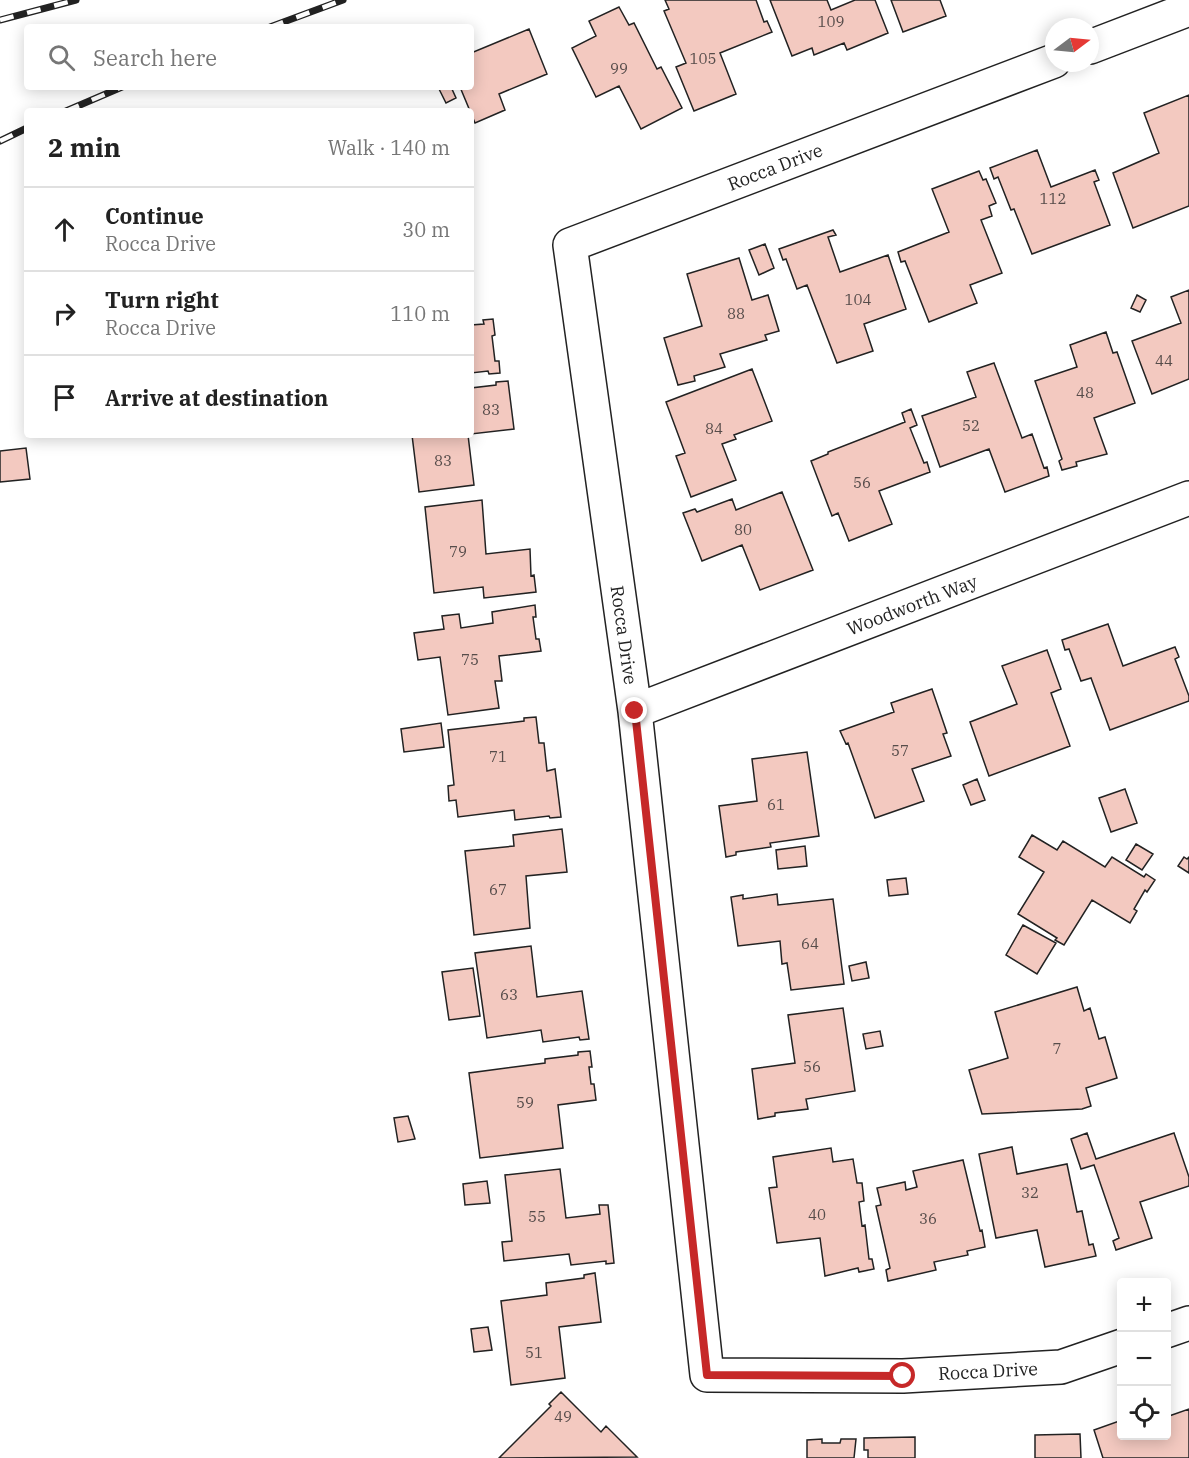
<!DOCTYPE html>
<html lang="en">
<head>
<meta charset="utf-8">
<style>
  body { margin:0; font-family:"IBM Plex Serif",serif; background:#f6f6f6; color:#222 }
  .controls { position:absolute; right:18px; bottom:18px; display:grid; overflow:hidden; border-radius:6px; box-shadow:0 3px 15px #0003 }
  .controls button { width:54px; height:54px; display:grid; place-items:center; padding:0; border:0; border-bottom:2px solid #e0e0e0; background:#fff; color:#222; font:30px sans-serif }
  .compass { position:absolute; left:1045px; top:18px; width:54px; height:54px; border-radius:50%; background:#fff; box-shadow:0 3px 15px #0003; rotate:74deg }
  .stop { position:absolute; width:18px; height:18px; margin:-14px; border:4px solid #c62828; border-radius:50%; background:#fff }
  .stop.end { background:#c62828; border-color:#fff; box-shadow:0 2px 6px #0008 }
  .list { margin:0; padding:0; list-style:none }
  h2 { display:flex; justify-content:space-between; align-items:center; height:78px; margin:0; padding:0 24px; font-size:26px }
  h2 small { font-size:20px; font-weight:400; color:#767676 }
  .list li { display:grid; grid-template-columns:39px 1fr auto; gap:18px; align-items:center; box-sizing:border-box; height:84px; padding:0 24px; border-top:2px solid #e0e0e0 }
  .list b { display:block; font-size:22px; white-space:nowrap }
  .list p { margin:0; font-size:20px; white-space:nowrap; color:#767676 }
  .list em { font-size:20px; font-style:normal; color:#767676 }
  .icon { flex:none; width:33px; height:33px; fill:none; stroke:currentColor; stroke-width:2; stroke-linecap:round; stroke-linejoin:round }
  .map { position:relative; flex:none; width:1189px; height:1458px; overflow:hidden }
  .search { position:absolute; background:#fff; box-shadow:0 3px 15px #0003; left:24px; top:24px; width:450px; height:66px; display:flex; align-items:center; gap:15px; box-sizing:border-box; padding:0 21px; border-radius:6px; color:#767676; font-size:22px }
  .panel { position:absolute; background:#fff; box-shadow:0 3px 15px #0003; left:24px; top:108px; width:450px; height:330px; border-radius:6px }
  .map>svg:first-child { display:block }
  .building { fill:#f3c9c0; stroke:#222; stroke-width:1.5 }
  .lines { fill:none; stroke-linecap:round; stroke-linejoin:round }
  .street-casing { stroke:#222; stroke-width:36 }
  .street { stroke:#fff; stroke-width:33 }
  .rail-casing { stroke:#222; stroke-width:7 }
  .rail { stroke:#fff; stroke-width:4.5; stroke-dasharray:14; stroke-linecap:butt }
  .route { stroke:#c62828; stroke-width:8 }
  .labels { text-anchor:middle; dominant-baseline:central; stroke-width:4.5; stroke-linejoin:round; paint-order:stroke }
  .number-label { font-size:15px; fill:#564c4a }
  .street-label { font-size:18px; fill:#222; stroke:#fff }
</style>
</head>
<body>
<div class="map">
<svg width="1189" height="1458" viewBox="0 0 1189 1458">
  <rect width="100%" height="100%" fill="#fff"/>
  <path class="building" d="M 665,0 L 756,0 L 764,22 L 767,21 L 772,32 L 720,53 L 736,94 L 694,111 L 676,67 L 686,63 L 664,11 L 669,9 Z
    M 770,0 L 827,0 L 831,10 L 855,0 L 875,0 L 888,33 L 847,50 L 844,43 L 814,55 L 812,48 L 792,56 Z
    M 891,0 L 940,0 L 946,16 L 903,32 Z
    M 619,7 L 629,25 L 634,23 L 657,69 L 661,67 L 682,108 L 641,129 L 619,86 L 596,97 L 572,48 L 596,36 L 589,21 Z
    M 529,29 L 547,74 L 499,94 L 505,110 L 475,123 L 460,87 L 471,87 L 471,53 Z
    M 444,87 L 451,87 L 456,98 L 446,103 L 439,89 Z
    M 1189,95 L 1189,206 L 1133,228 L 1113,173 L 1159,153 L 1144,113 Z
    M 1037,150 L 1051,187 L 1095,170 L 1099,180 L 1094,182 L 1110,225 L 1032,254 L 1014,209 L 1011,210 L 998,177 L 994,179 L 990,168 Z
    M 979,171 L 983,180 L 986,179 L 996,203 L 989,206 L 992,216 L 981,220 L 1002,273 L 970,285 L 977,303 L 929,322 L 905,261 L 901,262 L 898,252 L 949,232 L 932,189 Z
    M 833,230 L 836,235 L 828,237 L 840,272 L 888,255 L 906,309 L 864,324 L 873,351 L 837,363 L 807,285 L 797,289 L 786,259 L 783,260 L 779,249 Z
    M 765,244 L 774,268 L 759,275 L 749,250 Z
    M 739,258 L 752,300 L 768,295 L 779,331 L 765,335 L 767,340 L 720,354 L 725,367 L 694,376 L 695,381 L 678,385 L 664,338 L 702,326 L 687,274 Z
    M 1189,290 L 1189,379 L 1152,394 L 1132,341 L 1181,323 L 1171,297 Z
    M 1137,295 L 1146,300 L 1140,312 L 1131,308 Z
    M 493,319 L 495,335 L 492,336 L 495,361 L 499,361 L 500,373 L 489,374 L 488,371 L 471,373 L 471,325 L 484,324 L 483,320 Z
    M 1106,332 L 1113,353 L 1117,352 L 1135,403 L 1094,418 L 1107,454 L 1076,462 L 1077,466 L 1062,470 L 1059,461 L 1062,459 L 1035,381 L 1077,367 L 1070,345 Z
    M 994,363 L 1022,438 L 1032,434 L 1044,468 L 1047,467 L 1049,476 L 1005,492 L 989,449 L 940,467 L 922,416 L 976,397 L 967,372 Z
    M 752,369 L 772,421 L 734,435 L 736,439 L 722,444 L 736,480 L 691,497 L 676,456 L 685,453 L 666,402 Z
    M 508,381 L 514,429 L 471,434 L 471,388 L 496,385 L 496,382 Z
    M 911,409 L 917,425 L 910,428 L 924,463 L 927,462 L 930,472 L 879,491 L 892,524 L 849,541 L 838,513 L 832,516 L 811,461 L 828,454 L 828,452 L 905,422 L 902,413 Z
    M 412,435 L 468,435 L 474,485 L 419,492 Z
    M 26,448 L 30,479 L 0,482 L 0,451 Z
    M 782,492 L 813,570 L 760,590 L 742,545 L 702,561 L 683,513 L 695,509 L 697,512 L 732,499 L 736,510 Z
    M 482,500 L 486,554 L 530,549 L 531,576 L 534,575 L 536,592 L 484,598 L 483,587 L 434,593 L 425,507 Z
    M 535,605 L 536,617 L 533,617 L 536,639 L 539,639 L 541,651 L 499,656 L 502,681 L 495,681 L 499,708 L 448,715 L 440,657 L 418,660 L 414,633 L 444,629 L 442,616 L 459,614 L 461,628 L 493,623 L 492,612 Z
    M 1108,624 L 1123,666 L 1175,647 L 1179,657 L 1175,659 L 1189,696 L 1189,701 L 1110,730 L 1091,678 L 1081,681 L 1069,649 L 1065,650 L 1062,640 Z
    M 1047,650 L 1061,689 L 1051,693 L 1070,746 L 989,776 L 970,722 L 1017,704 L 1002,666 Z
    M 932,689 L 947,733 L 943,734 L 951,756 L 912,769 L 924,801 L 875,818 L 848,743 L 846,744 L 840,731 L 894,712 L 891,703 Z
    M 536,717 L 539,743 L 544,743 L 547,771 L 555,769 L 561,817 L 550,818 L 549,816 L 515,820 L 514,810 L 458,817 L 456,800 L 449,801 L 448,786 L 454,785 L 448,730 L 524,721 L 524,718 Z
    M 441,723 L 444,747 L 404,752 L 401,729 Z
    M 807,752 L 819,836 L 770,843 L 771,847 L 736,852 L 736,855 L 726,857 L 719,806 L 757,801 L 752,759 Z
    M 977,779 L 985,800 L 971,805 L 963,785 Z
    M 1125,789 L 1137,823 L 1111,832 L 1099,798 Z
    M 562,829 L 567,872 L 526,876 L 530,928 L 474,935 L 465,851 L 514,846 L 513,835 Z
    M 1032,835 L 1057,850 L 1063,841 L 1105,867 L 1112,857 L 1144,877 L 1146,874 L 1155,880 L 1147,892 L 1145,890 L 1134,909 L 1137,911 L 1130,923 L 1092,900 L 1064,945 L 1055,940 L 1057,938 L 1018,914 L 1044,872 L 1019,857 Z
    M 1136,844 L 1153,854 L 1142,870 L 1126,860 Z
    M 805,846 L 807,866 L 778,869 L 776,850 Z
    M 1184,857 L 1187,859 L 1189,857 L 1189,873 L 1178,866 Z
    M 906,878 L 908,894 L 889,896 L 887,880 Z
    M 777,894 L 778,905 L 833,899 L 844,984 L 791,990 L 787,963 L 782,964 L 780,941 L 738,946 L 731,897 L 743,895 L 743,899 Z
    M 1023,925 L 1056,943 L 1037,974 L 1006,955 Z
    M 531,946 L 537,997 L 582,991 L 589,1039 L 580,1040 L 579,1037 L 543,1042 L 541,1030 L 487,1038 L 475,953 Z
    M 866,962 L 869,978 L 852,981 L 849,966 Z
    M 473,968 L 480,1016 L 449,1020 L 442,972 Z
    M 1077,987 L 1084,1011 L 1090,1008 L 1099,1039 L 1105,1037 L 1117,1078 L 1086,1088 L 1091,1106 L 1082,1109 L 982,1114 L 969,1070 L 1008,1058 L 995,1012 Z
    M 843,1008 L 855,1091 L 806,1099 L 808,1109 L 775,1113 L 775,1116 L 758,1119 L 752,1069 L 795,1063 L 788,1015 Z
    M 880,1031 L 883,1046 L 866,1049 L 863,1034 Z
    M 590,1051 L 592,1067 L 589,1067 L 591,1084 L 594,1084 L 596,1100 L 558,1105 L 563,1148 L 480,1158 L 469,1073 L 545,1063 L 545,1059 L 578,1055 L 578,1052 Z
    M 408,1116 L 415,1139 L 398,1142 L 394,1118 Z
    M 1087,1133 L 1096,1159 L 1174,1133 L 1189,1177 L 1189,1186 L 1140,1202 L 1152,1238 L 1116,1250 L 1113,1241 L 1119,1238 L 1094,1165 L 1081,1169 L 1071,1139 Z
    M 1012,1147 L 1017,1174 L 1067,1164 L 1077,1212 L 1082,1211 L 1089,1245 L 1093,1244 L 1096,1256 L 1045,1267 L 1037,1230 L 996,1238 L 979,1154 Z
    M 831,1148 L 833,1162 L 853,1159 L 857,1183 L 862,1183 L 864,1201 L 859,1202 L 862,1226 L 865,1225 L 869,1259 L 872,1259 L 874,1269 L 859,1272 L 858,1268 L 825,1276 L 820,1238 L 777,1243 L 769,1188 L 777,1187 L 773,1157 Z
    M 963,1160 L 980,1231 L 982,1230 L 985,1247 L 967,1251 L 968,1255 L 934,1262 L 936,1270 L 888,1281 L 886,1270 L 890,1268 L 876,1206 L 881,1205 L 877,1188 L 905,1182 L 906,1190 L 917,1187 L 913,1171 Z
    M 560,1169 L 566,1218 L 600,1214 L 599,1205 L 608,1205 L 614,1263 L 606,1264 L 606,1261 L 571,1265 L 569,1254 L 504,1261 L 502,1242 L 512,1241 L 505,1175 Z
    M 487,1181 L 490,1203 L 465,1205 L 463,1184 Z
    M 595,1273 L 601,1322 L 559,1327 L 565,1378 L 511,1385 L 501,1301 L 547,1295 L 546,1283 L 584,1278 L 584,1275 Z
    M 488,1327 L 492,1350 L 474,1352 L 471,1329 Z
    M 561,1392 L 601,1432 L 606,1426 L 637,1457 L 499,1458 L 551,1406 L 549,1404 Z
    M 1189,1409 L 1189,1458 L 1103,1458 L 1094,1430 L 1122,1420 L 1122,1436 L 1166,1436 L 1166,1411 L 1169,1416 Z
    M 1080,1434 L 1081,1458 L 1035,1458 L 1035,1435 Z
    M 915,1437 L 915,1458 L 868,1458 L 868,1450 L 864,1450 L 864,1438 Z
    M 822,1439 L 822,1443 L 840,1443 L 841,1439 L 856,1439 L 854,1458 L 807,1458 L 807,1440 Z"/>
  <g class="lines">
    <g class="street-casing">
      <path id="street" d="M 1090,47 L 1189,9
        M 1054,61 L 570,245 L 635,711 L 707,1375 L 903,1376 L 1061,1367 L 1122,1346
        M 635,711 L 1189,498
        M 1166,1331 L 1189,1323"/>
    </g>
    <use href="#street" class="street"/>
    <g class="rail-casing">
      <path id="rail" d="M 0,20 L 76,0
        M 270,27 L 343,0
        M 66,111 L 122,87
        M 0,141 L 27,128"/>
    </g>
    <use href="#rail" class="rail"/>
  </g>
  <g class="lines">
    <path class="route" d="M 635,711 L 707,1375 L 903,1376"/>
  </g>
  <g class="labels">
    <g class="number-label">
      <text x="831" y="21">109</text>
      <text x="703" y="58">105</text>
      <text x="619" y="68">99</text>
      <text x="1053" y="198">112</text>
      <text x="858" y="299">104</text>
      <text x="736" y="313">88</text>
      <text x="1164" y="360">44</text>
      <text x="1085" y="392">48</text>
      <text x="491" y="409">83</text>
      <text x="971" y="425">52</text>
      <text x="714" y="428">84</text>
      <text x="443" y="460">83</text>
      <text x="862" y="482">56</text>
      <text x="743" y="529">80</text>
      <text x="458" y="551">79</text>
      <text x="470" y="659">75</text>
      <text x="900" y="750">57</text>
      <text x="498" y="756">71</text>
      <text x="776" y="804">61</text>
      <text x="498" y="889">67</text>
      <text x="810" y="943">64</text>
      <text x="509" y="994">63</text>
      <text x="1057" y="1048">7</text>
      <text x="812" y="1066">56</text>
      <text x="525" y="1102">59</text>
      <text x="1030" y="1192">32</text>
      <text x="817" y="1214">40</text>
      <text x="537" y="1216">55</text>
      <text x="928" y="1218">36</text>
      <text x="534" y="1352">51</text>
      <text x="563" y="1416">49</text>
    </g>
    <g class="street-label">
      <text transform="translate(775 167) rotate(-21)">Rocca Drive</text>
      <text transform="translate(912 605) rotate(-21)">Woodworth Way</text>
      <text transform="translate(624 635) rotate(82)">Rocca Drive</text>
      <text transform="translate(988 1371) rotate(-3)">Rocca Drive</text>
    </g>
  </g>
</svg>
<div class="controls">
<button>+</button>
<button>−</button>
<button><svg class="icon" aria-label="locate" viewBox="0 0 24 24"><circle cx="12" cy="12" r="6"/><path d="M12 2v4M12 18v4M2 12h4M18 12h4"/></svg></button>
</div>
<svg class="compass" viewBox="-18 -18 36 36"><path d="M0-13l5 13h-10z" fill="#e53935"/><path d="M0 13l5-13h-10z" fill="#767676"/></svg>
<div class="stop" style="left:903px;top:1376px"></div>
<div class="stop end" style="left:635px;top:711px"></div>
<div class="search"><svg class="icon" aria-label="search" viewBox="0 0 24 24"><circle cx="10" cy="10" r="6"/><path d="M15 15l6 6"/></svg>Search here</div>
<section class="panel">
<h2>2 min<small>Walk · 140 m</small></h2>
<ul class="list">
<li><svg class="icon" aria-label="ahead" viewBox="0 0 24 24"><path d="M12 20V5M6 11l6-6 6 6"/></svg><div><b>Continue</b><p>Rocca Drive</p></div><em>30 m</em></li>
<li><svg class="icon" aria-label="right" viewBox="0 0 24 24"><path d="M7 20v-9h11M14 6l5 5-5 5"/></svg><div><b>Turn right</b><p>Rocca Drive</p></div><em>110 m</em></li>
<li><svg class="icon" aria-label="arrive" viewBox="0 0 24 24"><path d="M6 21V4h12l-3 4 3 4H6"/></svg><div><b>Arrive at destination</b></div></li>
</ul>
</section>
</div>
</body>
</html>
